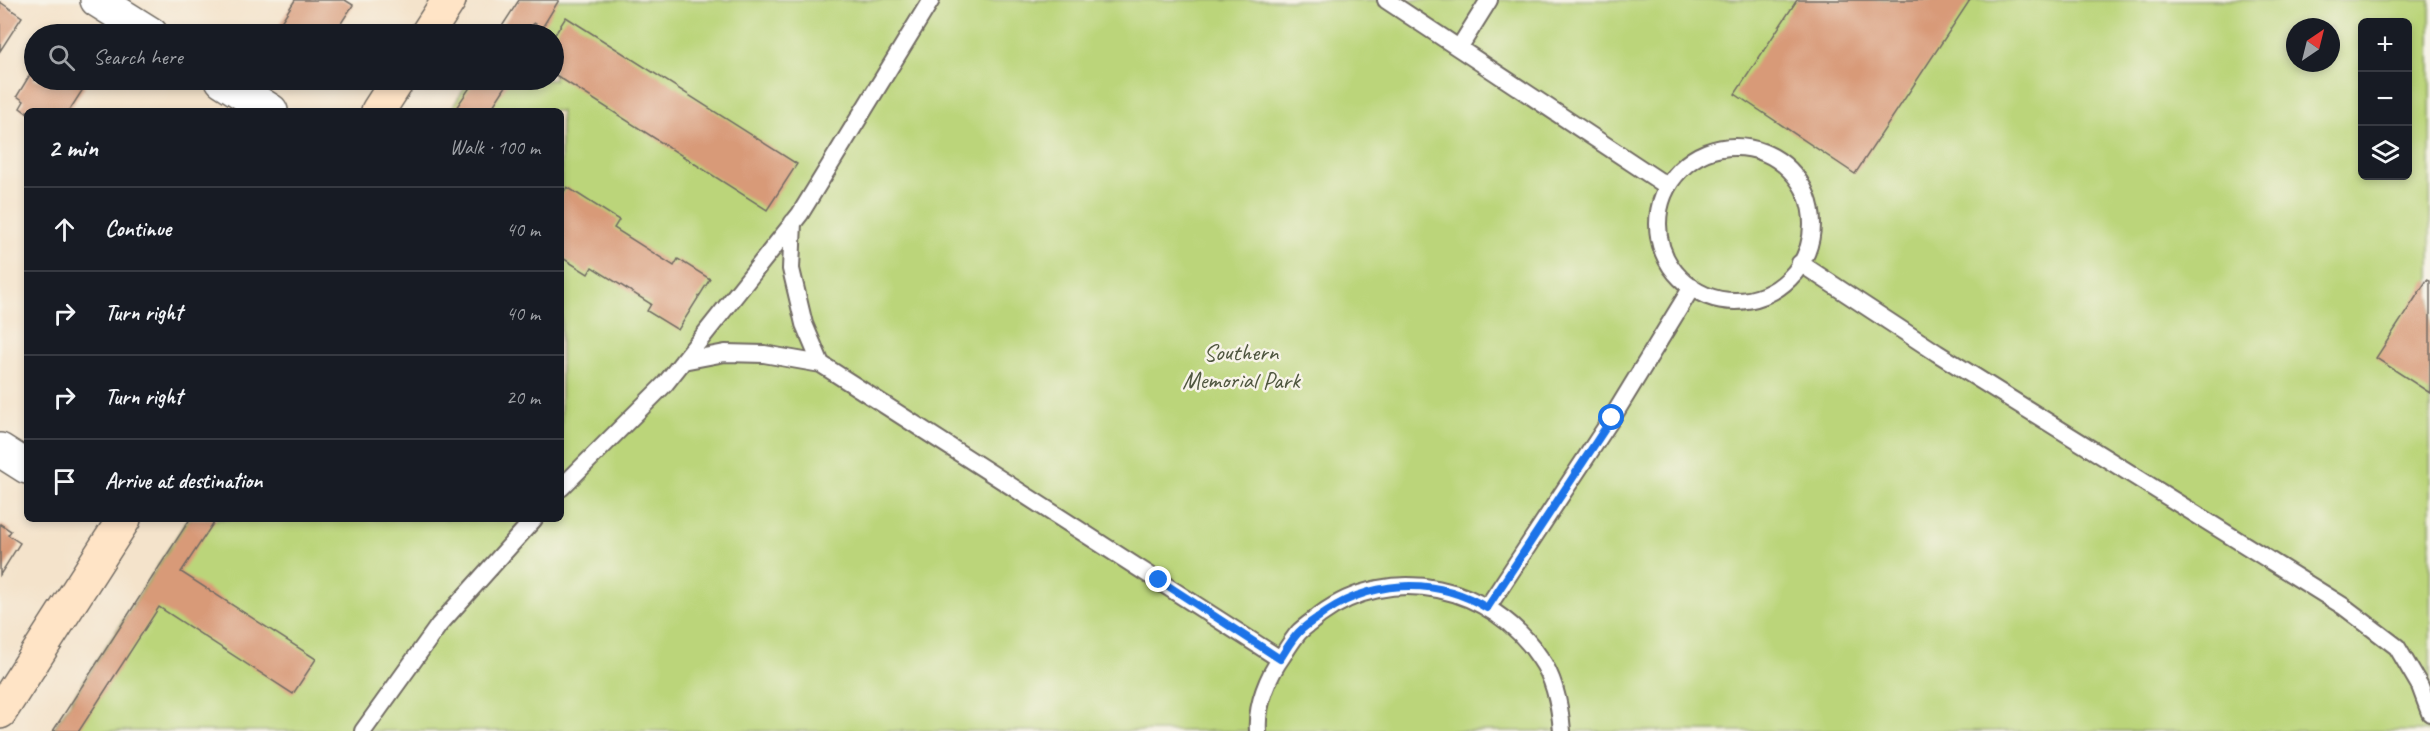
<!DOCTYPE html>
<html lang="en">
<head>
<meta charset="utf-8">
<style>
  body { margin:0; font-family:Caveat,sans-serif; background:#242831; color:#f1f3f6 }
  .controls { position:absolute; right:18px; top:18px; display:grid; overflow:hidden; border-radius:9px; box-shadow:0 3px 9px #0003 }
  .controls button { width:54px; height:54px; display:grid; place-items:center; padding:0; border:0; border-bottom:2px solid #363941; background:#171b24; color:#f1f3f6; font:30px sans-serif }
  .compass { position:absolute; left:2286px; top:18px; width:54px; height:54px; border-radius:50%; background:#171b24; box-shadow:0 3px 9px #0003; rotate:35deg }
  .stop { position:absolute; width:18px; height:18px; margin:-14px; border:4px solid #1a73e8; border-radius:50%; background:#fff }
  .stop.end { background:#1a73e8; border-color:#fff; box-shadow:0 2px 6px #0008 }
  .list { margin:0; padding:0; list-style:none }
  h2 { display:flex; justify-content:space-between; align-items:center; height:78px; margin:0; padding:0 24px; font-size:26px }
  h2 small { font-size:20px; font-weight:400; color:#9ea1a6 }
  .list li { display:grid; grid-template-columns:39px 1fr auto; gap:18px; align-items:center; box-sizing:border-box; height:84px; padding:0 24px; border-top:2px solid #363941 }
  .list b { display:block; font-size:22px; white-space:nowrap }
  .list em { font-size:20px; font-style:normal; color:#9ea1a6 }
  .icon { flex:none; width:33px; height:33px; fill:none; stroke:currentColor; stroke-width:2; stroke-linecap:round; stroke-linejoin:round }
  .map { position:relative; flex:none; width:2430px; height:731px; overflow:hidden }
  .search { position:absolute; background:#171b24; box-shadow:0 3px 9px #0003; left:24px; top:24px; width:540px; height:66px; display:flex; align-items:center; gap:15px; box-sizing:border-box; padding:0 21px; border-radius:33px; color:#9ea1a6; font-size:22px }
  .panel { position:absolute; background:#171b24; box-shadow:0 3px 9px #0003; left:24px; top:108px; width:540px; height:414px; border-radius:9px }
  .map>svg:first-child { display:block }
  .green { fill:#bbd57a; stroke:#738052; stroke-width:1.5; fill-rule:evenodd }
  .building { fill:#d89a78 }
  .lines { fill:none; stroke-linecap:round; stroke-linejoin:round }
  .lane-casing { stroke:#716b63; stroke-width:20 }
  .street-casing { stroke:#716b63; stroke-width:36 }
  .secondary-casing { stroke:#716b63; stroke-width:36 }
  .lane { stroke:#fff; stroke-width:16 }
  .street { stroke:#fff; stroke-width:33 }
  .secondary { stroke:#ffe4c6; stroke-width:33 }
  .route { stroke:#1a73e8; stroke-width:8 }
  .labels { text-anchor:middle; dominant-baseline:central; stroke-width:5; stroke-linejoin:round; paint-order:stroke }
  .park-label { font-size:24px; fill:#4f563f; stroke:#f7f3e8 }
</style>
</head>
<body>
<div class="map">
<svg width="2430" height="731" viewBox="0 0 2430 731">
  <rect width="100%" height="100%" fill="#f7f3e8"/>
  <filter id="ink" filterUnits="userSpaceOnUse"><feTurbulence type="fractalNoise" baseFrequency=".0167" numOctaves="2"/><feDisplacementMap in="SourceGraphic" scale="12" xChannelSelector="R" yChannelSelector="G"/><feConvolveMatrix kernelMatrix="1 2 1 2 8 2 1 2 1" color-interpolation-filters="sRGB"/></filter>
  <filter id="wash" filterUnits="userSpaceOnUse"><feTurbulence type="fractalNoise" baseFrequency=".008" numOctaves="4" result="noise"/><feDisplacementMap in="SourceGraphic" scale="24" xChannelSelector="R" yChannelSelector="G"/><feGaussianBlur stdDeviation="1.35" result="paint"/><feColorMatrix in="noise" values="0 0 0 0 0 0 0 0 0 0 0 0 0 0 0 0 0 1.4 0 .05"/><feComposite in="paint" operator="in"/></filter>
  <g filter="url(#wash)">
    <rect width="100%" height="100%" fill="#f4e3cb"/>
    <path class="green" d="M 521,0 L 2430,0 L 2430,731 L 52,731 L 188,519 L 561,519 L 561,111 L 450,111 L 470,80 L 554,80 L 554,34 L 499,34 ZM 2362,22 L 2408,22 L 2408,176 L 2362,176 ZM 2295,27 L 2331,27 L 2331,63 L 2295,63 Z"/>
    <g id="blocks">
      <path class="building" d="M 295,0 L 345,0 L 353,5 L 334,34 L 293,34 L 279,25 Z
        M 519,0 L 559,0 L 542,28 L 534,23 L 527,34 L 497,34 Z
        M 1797,0 L 1970,0 L 1855,174 L 1735,94 Z
        M 0,2 L 22,17 L 0,51 Z
        M 566,17 L 797,164 L 767,210 L 554,74 L 554,36 Z
        M 34,68 L 34,80 L 75,80 L 85,86 L 69,111 L 45,111 L 38,107 L 35,111 L 27,111 L 27,113 L 20,108 L 24,101 L 17,96 Z
        M 475,80 L 510,80 L 490,111 L 454,111 Z
        M 567,187 L 619,220 L 614,228 L 674,266 L 678,259 L 710,279 L 678,330 L 647,311 L 651,304 L 592,267 L 588,274 L 561,257 L 561,196 Z
        M 2427,280 L 2430,281 L 2430,393 L 2376,358 Z
        M 190,519 L 216,519 L 181,572 L 316,659 L 293,694 L 159,607 L 79,731 L 53,731 Z
        M 0,524 L 11,531 L 8,535 L 20,543 L 0,575 Z"/>
    </g>
  </g>
  <g filter="url(#ink)">
    <use href="#blocks" fill-opacity="0" stroke="#716b63" stroke-width="1.5"/>
    <g class="lines">
      <g class="lane-casing">
        <path id="lane" d="M 1386,0 L 1667,186
          M 1459,48 L 1489,0
          M1658 224a77 77 0 1 1 154 0a77 77 0 1 1-154 0Z
          M 793,222 L 791,269 L 804,324 L 821,364 L 1280,659
          M 1800,263 L 1937,353 L 2343,606 L 2397,647 L 2420,686 L 2430,713
          M 683,361 L 725,353 L 764,354 L 821,364
          M 561,488 L 665,384 L 800,214 L 931,0
          M 1487,608 L 1612,418 L 1692,287
          M 363,731 L 439,625 L 534,519
          M 1258,731 C 1256,705 1268,676 1283,655 C 1288,647 1293,639 1299,632 C 1305,626 1313,621 1320,615 C 1391,562 1492,585 1540,658 C 1555,679 1560,706 1562,731"/>
      </g>
      <g class="street-casing">
        <path id="street" d="M 97,0 L 151,34
          M 222,80 L 271,111
          M 0,450 L 27,467"/>
      </g>
      <g class="secondary-casing">
        <path id="secondary" d="M 427,34 L 449,0
          M 378,111 L 398,80
          M 0,712 L 124,519"/>
      </g>
      <use href="#lane" class="lane"/>
      <use href="#street" class="street"/>
      <use href="#secondary" class="secondary"/>
    </g>
  </g>
  <g class="lines" filter="url(#ink)">
    <path class="route" d="M 1159,580 L 1280,659 C 1286,650 1291,640 1299,632 C 1304,627 1311,622 1317,618 C 1367,580 1433,575 1487,608 L 1612,418"/>
  </g>
  <g class="labels">
    <g class="park-label">
      <text x="1241" y="352">Southern<tspan x="1241" dy="28">Memorial Park</tspan></text>
    </g>
  </g>
</svg>
<div class="controls">
<button>+</button>
<button>−</button>
<button><svg class="icon" aria-label="layers" viewBox="0 0 24 24"><path d="M12 4l9 5-9 5-9-5zM3 14l9 5 9-5"/></svg></button>
</div>
<svg class="compass" viewBox="-18 -18 36 36"><path d="M0-13l5 13h-10z" fill="#e53935"/><path d="M0 13l5-13h-10z" fill="#9ea1a6"/></svg>
<div class="stop" style="left:1612px;top:418px"></div>
<div class="stop end" style="left:1159px;top:580px"></div>
<div class="search"><svg class="icon" aria-label="search" viewBox="0 0 24 24"><circle cx="10" cy="10" r="6"/><path d="M15 15l6 6"/></svg>Search here</div>
<section class="panel">
<h2>2 min<small>Walk · 100 m</small></h2>
<ul class="list">
<li><svg class="icon" aria-label="ahead" viewBox="0 0 24 24"><path d="M12 20V5M6 11l6-6 6 6"/></svg><div><b>Continue</b></div><em>40 m</em></li>
<li><svg class="icon" aria-label="right" viewBox="0 0 24 24"><path d="M7 20v-9h11M14 6l5 5-5 5"/></svg><div><b>Turn right</b></div><em>40 m</em></li>
<li><svg class="icon" aria-label="right" viewBox="0 0 24 24"><path d="M7 20v-9h11M14 6l5 5-5 5"/></svg><div><b>Turn right</b></div><em>20 m</em></li>
<li><svg class="icon" aria-label="arrive" viewBox="0 0 24 24"><path d="M6 21V4h12l-3 4 3 4H6"/></svg><div><b>Arrive at destination</b></div></li>
</ul>
</section>
</div>
</body>
</html>
